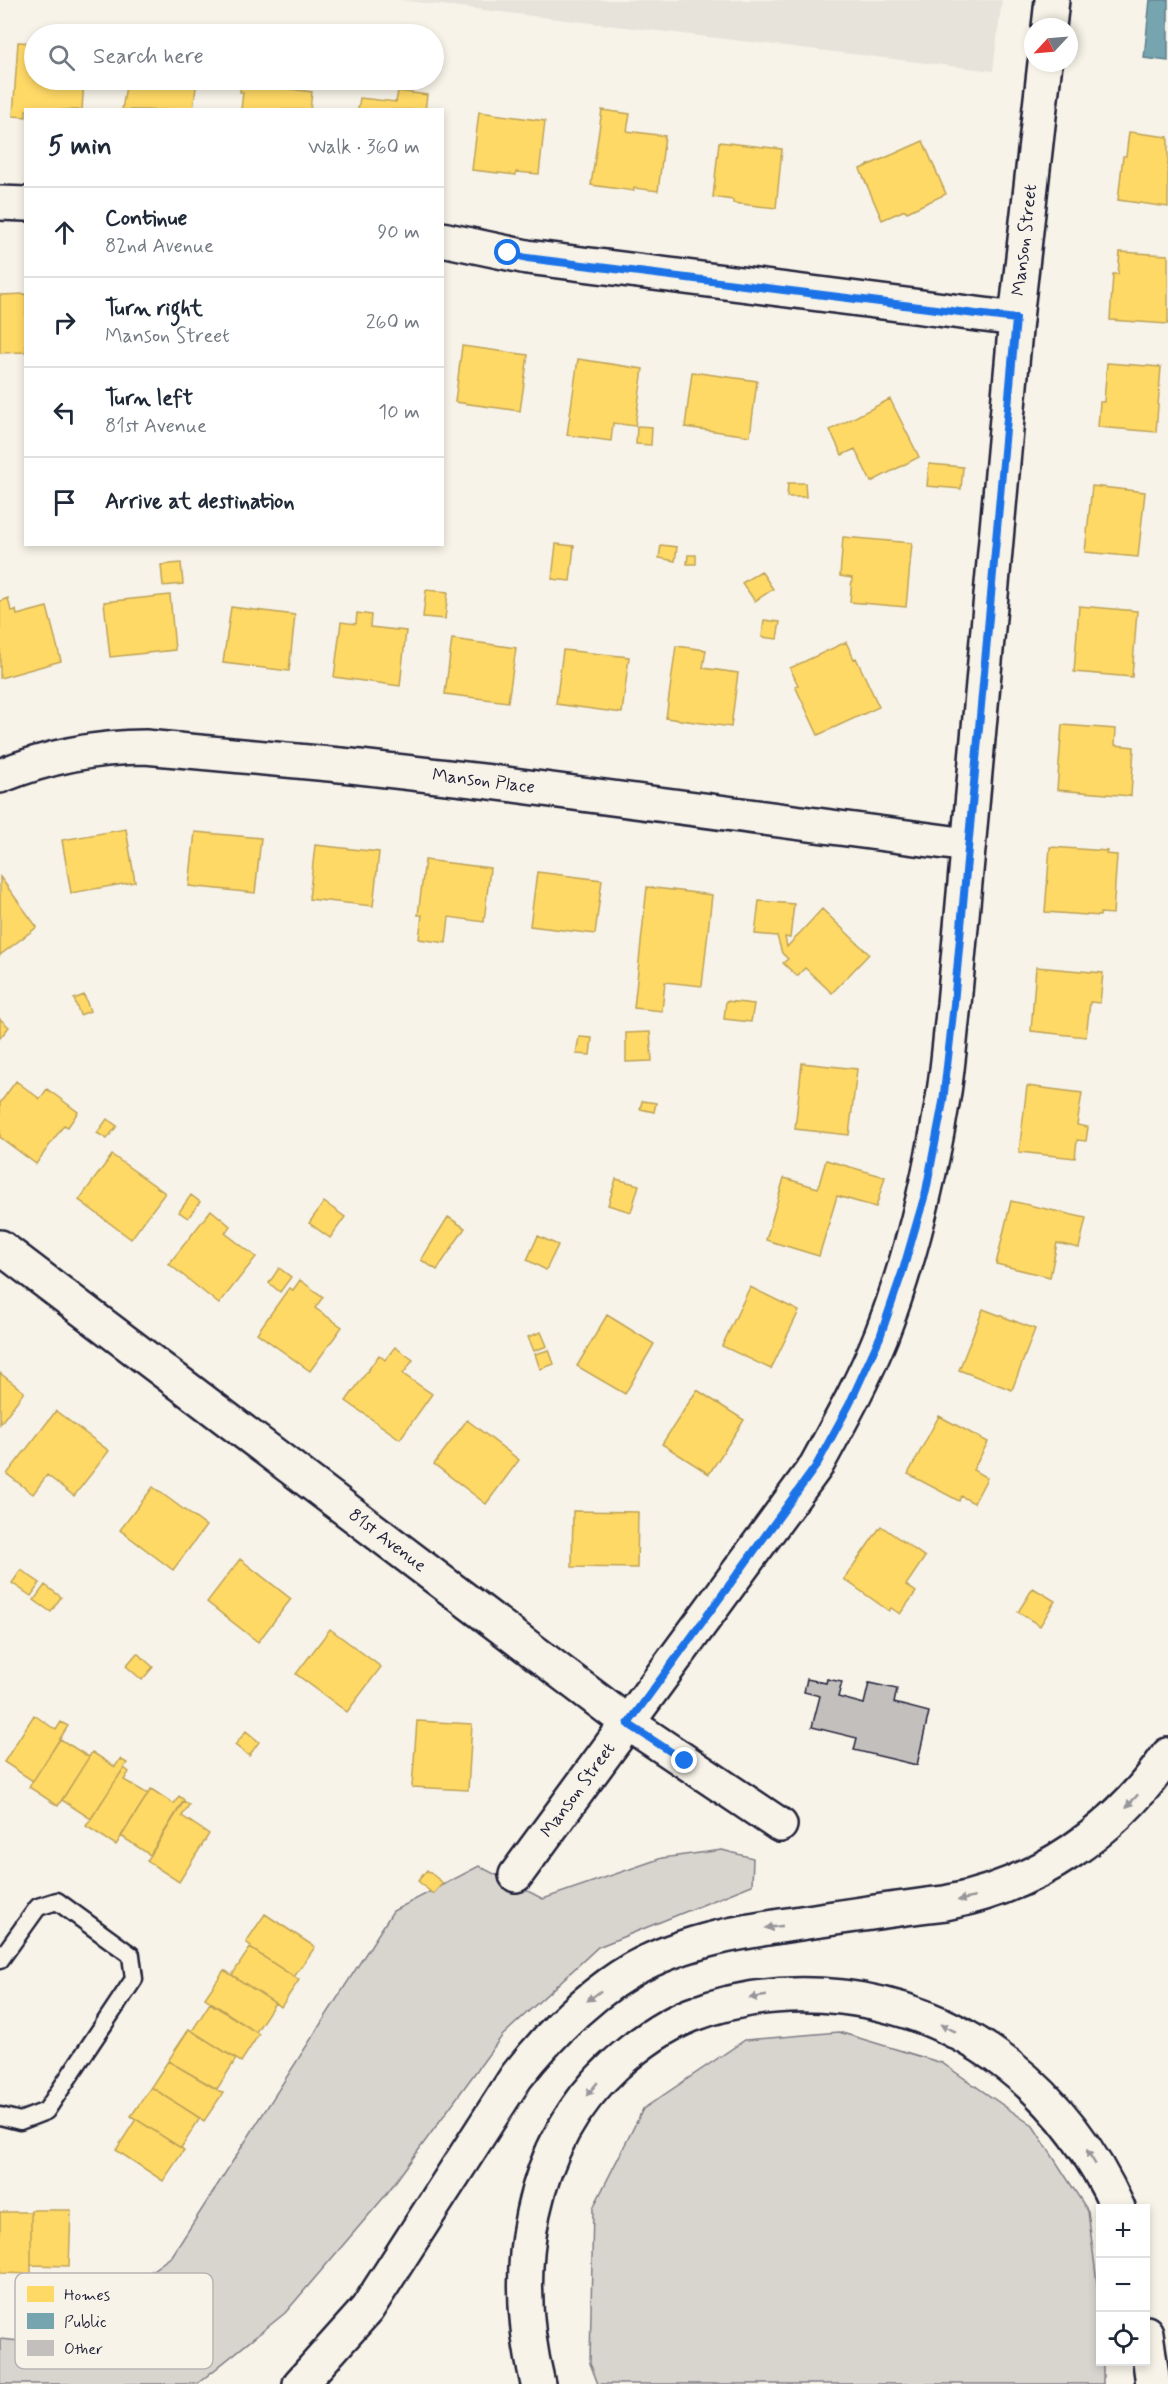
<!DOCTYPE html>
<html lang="en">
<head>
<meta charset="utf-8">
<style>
  body { margin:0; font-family:Mynerve,sans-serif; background:#f2f2f3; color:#1f2937 }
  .controls { position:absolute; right:18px; bottom:18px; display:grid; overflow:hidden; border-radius:0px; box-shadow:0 3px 9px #0003 }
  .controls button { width:54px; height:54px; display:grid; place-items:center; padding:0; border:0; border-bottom:2px solid #e0e1e3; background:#fff; color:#1f2937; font:30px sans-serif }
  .compass { position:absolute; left:1024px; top:18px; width:54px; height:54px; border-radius:50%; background:#fff; box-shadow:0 3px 9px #0003; rotate:244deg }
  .stop { position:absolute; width:18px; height:18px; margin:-14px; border:4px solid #1a73e8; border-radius:50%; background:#fff }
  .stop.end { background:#1a73e8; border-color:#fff; box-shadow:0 2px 6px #0008 }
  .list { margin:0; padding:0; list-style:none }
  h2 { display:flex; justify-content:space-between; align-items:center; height:78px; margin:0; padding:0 24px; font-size:26px }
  h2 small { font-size:20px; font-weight:400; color:#747a83 }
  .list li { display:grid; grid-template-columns:39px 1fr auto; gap:18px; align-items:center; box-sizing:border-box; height:90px; padding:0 24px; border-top:2px solid #e0e1e3 }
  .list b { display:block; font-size:22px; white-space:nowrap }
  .list p { margin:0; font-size:20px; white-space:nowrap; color:#747a83 }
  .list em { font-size:20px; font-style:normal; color:#747a83 }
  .icon { flex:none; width:33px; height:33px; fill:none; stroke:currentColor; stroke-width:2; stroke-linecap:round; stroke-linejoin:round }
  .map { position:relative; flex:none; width:1168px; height:2384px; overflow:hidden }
  .search { position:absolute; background:#fff; box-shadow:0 3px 9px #0003; left:24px; top:24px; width:420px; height:66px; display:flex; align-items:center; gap:15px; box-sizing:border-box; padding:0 21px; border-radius:33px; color:#747a83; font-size:22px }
  .panel { position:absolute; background:#fff; box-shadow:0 3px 9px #0003; left:24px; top:108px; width:420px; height:438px; border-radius:0px }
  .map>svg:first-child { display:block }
  .built { fill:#e7e3db }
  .green { fill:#d8d5cf; stroke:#7d7c85; stroke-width:1.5 }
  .homes { fill:#ffd966; stroke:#bda259; stroke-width:1.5 }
  .public { fill:#76a5af; stroke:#5d7e8c; stroke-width:1.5 }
  .building { fill:#c2bfbd; stroke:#22223b; stroke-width:1.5 }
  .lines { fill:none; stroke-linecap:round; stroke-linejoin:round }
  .service-casing { stroke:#22223b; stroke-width:21 }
  .minor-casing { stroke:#22223b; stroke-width:38 }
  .primary-casing { stroke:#22223b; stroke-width:38 }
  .service { stroke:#f7f3e8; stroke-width:16 }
  .minor { stroke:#f7f3e8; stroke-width:33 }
  .primary { stroke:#f7f3e8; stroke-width:33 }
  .oneway { fill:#97959a }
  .route { stroke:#1a73e8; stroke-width:8 }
  .labels { text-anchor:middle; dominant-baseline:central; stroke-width:6; stroke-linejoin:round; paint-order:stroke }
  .street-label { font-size:18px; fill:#22223b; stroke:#f7f3e8 }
  .key { fill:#f7f3e8; stroke:#b7b4b4; stroke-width:1.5 }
  .key-label { font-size:16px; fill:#22223b }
</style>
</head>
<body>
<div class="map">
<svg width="1168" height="2384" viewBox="0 0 1168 2384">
  <rect width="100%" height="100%" fill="#f7f3e8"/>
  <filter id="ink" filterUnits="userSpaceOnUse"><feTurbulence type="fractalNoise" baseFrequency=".0167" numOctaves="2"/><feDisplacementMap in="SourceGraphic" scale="12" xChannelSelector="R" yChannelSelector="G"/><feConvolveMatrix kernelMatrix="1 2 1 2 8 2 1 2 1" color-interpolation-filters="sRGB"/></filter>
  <g filter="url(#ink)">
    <path class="built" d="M 399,0 L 1002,0 L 993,71 Z"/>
    <path class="green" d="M 722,1850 L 753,1858 L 752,1885 L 598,1947 L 502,2036 L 385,2196 L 285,2313 L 197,2384 L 0,2384 L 0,2339 L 51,2344 L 172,2256 L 393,1911 L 479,1866 L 543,1899 L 662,1858 Z
      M 839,2032 L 942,2063 L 1033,2126 L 1088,2211 L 1100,2307 L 1100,2362 L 1103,2362 L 1103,2384 L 598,2384 L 590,2363 L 593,2208 L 643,2109 L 745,2040 Z"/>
    <path class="homes" d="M 18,42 L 34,43 L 34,80 L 84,80 L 82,110 L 26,110 L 26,117 L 13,116 Z
      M 127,80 L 197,80 L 193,110 L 122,110 Z
      M 241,80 L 265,80 L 264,85 L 312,92 L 310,110 L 241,110 L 243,92 L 240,92 Z
      M 398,91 L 427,95 L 425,110 L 358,110 L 360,98 L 396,102 Z
      M 602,110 L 630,114 L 627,131 L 665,136 L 658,191 L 634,188 L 634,191 L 591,185 Z
      M 479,112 L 545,121 L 539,174 L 516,172 L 516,175 L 472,170 Z
      M 1129,132 L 1168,137 L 1168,207 L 1118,200 L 1123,156 L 1126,156 Z
      M 923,141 L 946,194 L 907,212 L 905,210 L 882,220 L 860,169 Z
      M 719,142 L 782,149 L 776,208 L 733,203 L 733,200 L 713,197 Z
      M 1120,252 L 1168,255 L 1168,324 L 1110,320 L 1113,274 L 1118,274 Z
      M 26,294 L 26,352 L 0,353 L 0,295 Z
      M 462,346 L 528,355 L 520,411 L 455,402 Z
      M 578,359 L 643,369 L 635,426 L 613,423 L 611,441 L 567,435 Z
      M 1107,363 L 1161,367 L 1156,432 L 1098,427 L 1100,402 L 1104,402 Z
      M 692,372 L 757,381 L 750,436 L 685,427 Z
      M 890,399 L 919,457 L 871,482 L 855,449 L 842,455 L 830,430 Z
      M 637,426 L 652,427 L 651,445 L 636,444 Z
      M 929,464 L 963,467 L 961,489 L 927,486 Z
      M 788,483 L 805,483 L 806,497 L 787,497 Z
      M 1092,486 L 1145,492 L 1138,557 L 1085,552 Z
      M 843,537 L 912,543 L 906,607 L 850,602 L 852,578 L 840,576 Z
      M 556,544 L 574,546 L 570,581 L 552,579 Z
      M 661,545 L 677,547 L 675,561 L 659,558 Z
      M 688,555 L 696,555 L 696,564 L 687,564 Z
      M 181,563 L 183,584 L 163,586 L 161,565 Z
      M 761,571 L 773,589 L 755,601 L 742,583 Z
      M 426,590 L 448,592 L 445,619 L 423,617 Z
      M 170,595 L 175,650 L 110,657 L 104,602 Z
      M 8,598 L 11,611 L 16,610 L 17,615 L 47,607 L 61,661 L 0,678 L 0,601 Z
      M 1079,606 L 1137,611 L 1132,677 L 1074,672 Z
      M 231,607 L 295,615 L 289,671 L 223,663 Z
      M 357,613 L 371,615 L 370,627 L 406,631 L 400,686 L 334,677 L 341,622 L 356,624 Z
      M 764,620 L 780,622 L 777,639 L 762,637 Z
      M 452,639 L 516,648 L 508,702 L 445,694 Z
      M 846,642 L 854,659 L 856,658 L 879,707 L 818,735 L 795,686 L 798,685 L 790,668 Z
      M 676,646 L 706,650 L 703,668 L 738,673 L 731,727 L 666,718 Z
      M 563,650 L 629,657 L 622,713 L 556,704 Z
      M 1062,725 L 1116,729 L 1115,745 L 1134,747 L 1131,796 L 1057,790 Z
      M 126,829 L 135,882 L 71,893 L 62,840 Z
      M 195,832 L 261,838 L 255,893 L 189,886 Z
      M 315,845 L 379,852 L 373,906 L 309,899 Z
      M 1050,847 L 1107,851 L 1106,854 L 1117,855 L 1113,914 L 1100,913 L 1100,916 L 1045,912 Z
      M 425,860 L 490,868 L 484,922 L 449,917 L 446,943 L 419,939 L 422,915 L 418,915 Z
      M 537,872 L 602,880 L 595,934 L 530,926 Z
      M 0,877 L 37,927 L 0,955 Z
      M 647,887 L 712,895 L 702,986 L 665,982 L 662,1011 L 634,1008 Z
      M 759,901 L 794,904 L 790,938 L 785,937 L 787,947 L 822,909 L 869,954 L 832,993 L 805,968 L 797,976 L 783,963 L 788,959 L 782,953 L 777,936 L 755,934 Z
      M 1036,967 L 1103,973 L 1100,1003 L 1090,1002 L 1086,1037 L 1031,1031 Z
      M 84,995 L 90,1011 L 80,1015 L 74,999 Z
      M 726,1001 L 754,1004 L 751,1022 L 724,1019 Z
      M 0,1019 L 9,1027 L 0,1038 Z
      M 650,1032 L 652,1061 L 626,1062 L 626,1033 Z
      M 579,1037 L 592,1038 L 590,1055 L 576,1054 Z
      M 802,1063 L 857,1069 L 849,1135 L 795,1129 Z
      M 16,1081 L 40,1099 L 47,1089 L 78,1112 L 68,1127 L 64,1125 L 36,1164 L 0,1137 L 0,1103 Z
      M 1027,1086 L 1082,1093 L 1077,1125 L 1088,1127 L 1086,1141 L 1077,1140 L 1075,1158 L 1019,1152 Z
      M 642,1101 L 656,1103 L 654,1112 L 640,1109 Z
      M 107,1119 L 117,1126 L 107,1139 L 97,1133 Z
      M 112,1155 L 165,1193 L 131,1239 L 79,1200 Z
      M 826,1160 L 885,1177 L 876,1207 L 837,1196 L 819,1256 L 766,1240 L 784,1178 L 818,1188 Z
      M 616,1179 L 639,1185 L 631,1212 L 608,1205 Z
      M 191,1195 L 200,1202 L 188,1218 L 179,1212 Z
      M 1011,1201 L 1086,1218 L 1079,1248 L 1057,1243 L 1050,1277 L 996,1264 Z
      M 324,1202 L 345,1217 L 330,1238 L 309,1223 Z
      M 211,1210 L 230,1226 L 225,1233 L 256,1257 L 219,1304 L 169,1264 Z
      M 448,1217 L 465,1228 L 437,1270 L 421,1260 Z
      M 538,1236 L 558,1245 L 546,1270 L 527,1260 Z
      M 279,1268 L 291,1277 L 280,1292 L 269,1283 Z
      M 300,1280 L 323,1297 L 315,1308 L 342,1327 L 310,1371 L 257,1333 L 289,1288 L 293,1290 Z
      M 750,1287 L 799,1311 L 771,1369 L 722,1346 Z
      M 983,1309 L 1035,1329 L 1012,1390 L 959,1370 Z
      M 607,1315 L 654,1344 L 625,1394 L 577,1366 Z
      M 541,1332 L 547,1346 L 534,1351 L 528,1337 Z
      M 395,1347 L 413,1360 L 403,1374 L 432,1394 L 400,1439 L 346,1401 L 379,1355 L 385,1360 Z
      M 549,1350 L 554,1364 L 540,1369 L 535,1354 Z
      M 0,1373 L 24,1392 L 0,1424 Z
      M 697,1390 L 744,1420 L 709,1474 L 662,1444 Z
      M 56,1411 L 109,1451 L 74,1496 L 47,1475 L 33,1494 L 7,1474 Z
      M 939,1416 L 988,1442 L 973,1470 L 987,1478 L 974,1503 L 961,1496 L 959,1501 L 908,1474 Z
      M 467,1420 L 519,1460 L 486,1504 L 434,1464 Z
      M 153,1487 L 206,1526 L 173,1570 L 120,1530 Z
      M 573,1511 L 638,1512 L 637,1568 L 572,1567 Z
      M 881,1526 L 925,1557 L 906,1585 L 916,1592 L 900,1614 L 891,1608 L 889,1611 L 844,1579 Z
      M 240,1559 L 291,1599 L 258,1642 L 207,1602 Z
      M 21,1570 L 40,1583 L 31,1596 L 12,1583 Z
      M 45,1585 L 61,1597 L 51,1612 L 34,1600 Z
      M 1033,1588 L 1055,1601 L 1040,1626 L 1018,1612 Z
      M 330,1629 L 381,1667 L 347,1712 L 296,1674 Z
      M 137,1653 L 153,1667 L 142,1680 L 126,1666 Z
      M 34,1715 L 56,1730 L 61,1722 L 68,1726 L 33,1781 L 4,1762 Z
      M 417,1721 L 472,1724 L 468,1790 L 412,1787 Z
      M 246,1731 L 259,1742 L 249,1756 L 235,1745 Z
      M 60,1739 L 89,1757 L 58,1806 L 29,1787 Z
      M 92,1752 L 115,1767 L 120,1759 L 127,1763 L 91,1819 L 62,1800 Z
      M 124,1768 L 129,1772 L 124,1780 L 148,1794 L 116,1845 L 86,1826 Z
      M 151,1789 L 174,1804 L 179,1796 L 184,1800 L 150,1855 L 121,1836 Z
      M 184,1801 L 189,1805 L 182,1816 L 209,1834 L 179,1882 L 147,1861 Z
      M 427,1870 L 443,1883 L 433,1894 L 418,1881 Z
      M 265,1914 L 315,1947 L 294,1977 L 250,1948 L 251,1946 L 246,1942 Z
      M 250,1948 L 299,1980 L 281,2007 L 232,1975 Z
      M 224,1970 L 275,2003 L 256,2032 L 205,1998 Z
      M 210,2003 L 259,2034 L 241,2062 L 192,2031 Z
      M 189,2029 L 236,2059 L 217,2089 L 168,2061 Z
      M 168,2061 L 223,2093 L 204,2121 L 151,2087 Z
      M 151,2087 L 200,2118 L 181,2148 L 131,2116 Z
      M 136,2119 L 184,2150 L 163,2181 L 116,2150 Z
      M 31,2210 L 71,2210 L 69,2266 L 31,2265 Z
      M 0,2212 L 31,2212 L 31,2274 L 0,2273 Z"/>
    <path class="public" d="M 1150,0 L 1168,0 L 1168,61 L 1144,58 Z"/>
    <path class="building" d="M 807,1679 L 826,1683 L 827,1679 L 842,1682 L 838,1697 L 864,1704 L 869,1683 L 897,1689 L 894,1703 L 929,1712 L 917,1765 L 854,1750 L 857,1738 L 812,1727 L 820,1696 L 804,1692 Z"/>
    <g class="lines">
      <g class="service-casing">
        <path id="service" d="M 0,1960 L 38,1907 L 57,1901 L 131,1955 L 134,1979 L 46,2111 L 20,2121 L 0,2116"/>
      </g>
      <g class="minor-casing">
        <g id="minor">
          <path d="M 1049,27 L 1052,0"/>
          <path d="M 0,203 L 26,204"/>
          <path d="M 442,239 L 527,257 L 1016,319"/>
          <path id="s1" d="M 0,776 C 47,757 94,747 145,747 L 351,766 L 491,782 L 968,845"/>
          <path id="s2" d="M 0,1247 L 628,1723 L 780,1825"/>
          <path id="s3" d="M 516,1875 L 816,1466 C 839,1424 863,1381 881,1336 C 910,1261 929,1182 942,1104 C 948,1071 950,1037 954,1004 L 1016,319 L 1045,63"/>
        </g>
      </g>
      <g class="primary-casing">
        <path id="primary" d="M 1146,2333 L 1153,2384
          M 300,2384 L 367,2309 L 516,2077 C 549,2035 587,1996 633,1969 C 689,1938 752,1930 814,1921 C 857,1915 901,1908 945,1903 C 1038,1885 1115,1832 1168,1755
          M 538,2384 C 510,2272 527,2146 615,2065 C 637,2045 663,2026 691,2015 C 740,1996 789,1991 842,1997 C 968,2012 1067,2094 1118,2208"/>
      </g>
      <use href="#service" class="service"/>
      <use href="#minor" class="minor"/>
      <use href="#primary" class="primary"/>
    </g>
    <defs><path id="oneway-solid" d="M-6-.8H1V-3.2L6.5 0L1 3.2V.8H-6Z" transform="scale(1.5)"/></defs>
    <g class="oneway">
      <use href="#oneway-solid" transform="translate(1132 1801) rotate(133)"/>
      <use href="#oneway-solid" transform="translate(966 1899) rotate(169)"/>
      <use href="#oneway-solid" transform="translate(774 1927) rotate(172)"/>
      <use href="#oneway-solid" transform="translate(594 1996) rotate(143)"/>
      <use href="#oneway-solid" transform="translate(758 1997) rotate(172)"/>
      <use href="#oneway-solid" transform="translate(948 2028) rotate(-154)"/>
      <use href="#oneway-solid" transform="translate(592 2089) rotate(130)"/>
      <use href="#oneway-solid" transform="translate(1091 2157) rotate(-121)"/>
    </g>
  </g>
  <g class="lines" filter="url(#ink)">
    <path class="route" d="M 508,253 L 527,258 L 1016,319 L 954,1004 L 943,1102 L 926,1191 L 903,1270 L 880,1337 L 849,1405 L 816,1466 L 628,1724 L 685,1761"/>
  </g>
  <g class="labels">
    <g class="street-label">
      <text stroke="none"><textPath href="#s3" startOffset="1761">Manson Street</textPath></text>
      <text stroke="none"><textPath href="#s1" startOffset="489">Manson Place</textPath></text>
      <text stroke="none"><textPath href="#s2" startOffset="486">81st Avenue</textPath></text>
      <text stroke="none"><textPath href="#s3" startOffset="105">Manson Street</textPath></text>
    </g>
  </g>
  <rect x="15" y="2273" width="198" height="96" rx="9" class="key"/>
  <rect x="27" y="2286" width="27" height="16" fill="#ffd966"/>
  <rect x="27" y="2313" width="27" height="16" fill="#76a5af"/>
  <rect x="27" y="2340" width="27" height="16" fill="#c2bfbd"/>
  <g class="key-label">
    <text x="64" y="2300">Homes</text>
    <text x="64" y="2327">Public</text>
    <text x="64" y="2354">Other</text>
  </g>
</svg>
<div class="controls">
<button>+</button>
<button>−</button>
<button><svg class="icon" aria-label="locate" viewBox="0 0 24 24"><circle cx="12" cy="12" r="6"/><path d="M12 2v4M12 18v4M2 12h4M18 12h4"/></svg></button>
</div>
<svg class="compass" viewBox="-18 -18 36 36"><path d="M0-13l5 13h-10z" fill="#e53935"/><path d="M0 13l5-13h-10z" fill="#747a83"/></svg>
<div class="stop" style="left:508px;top:253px"></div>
<div class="stop end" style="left:685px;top:1761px"></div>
<div class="search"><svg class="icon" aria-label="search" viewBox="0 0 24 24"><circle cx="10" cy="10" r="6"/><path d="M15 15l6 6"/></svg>Search here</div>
<section class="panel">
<h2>5 min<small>Walk · 360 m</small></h2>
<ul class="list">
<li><svg class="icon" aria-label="ahead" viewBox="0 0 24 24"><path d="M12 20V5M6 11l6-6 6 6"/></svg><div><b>Continue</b><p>82nd Avenue</p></div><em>90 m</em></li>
<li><svg class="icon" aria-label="right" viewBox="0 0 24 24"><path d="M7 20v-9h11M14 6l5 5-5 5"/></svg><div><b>Turn right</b><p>Manson Street</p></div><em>260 m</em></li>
<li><svg class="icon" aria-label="left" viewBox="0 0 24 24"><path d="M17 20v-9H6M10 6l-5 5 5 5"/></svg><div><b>Turn left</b><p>81st Avenue</p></div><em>10 m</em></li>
<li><svg class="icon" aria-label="arrive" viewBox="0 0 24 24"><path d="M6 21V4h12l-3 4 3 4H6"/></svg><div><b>Arrive at destination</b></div></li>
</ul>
</section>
</div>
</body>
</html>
